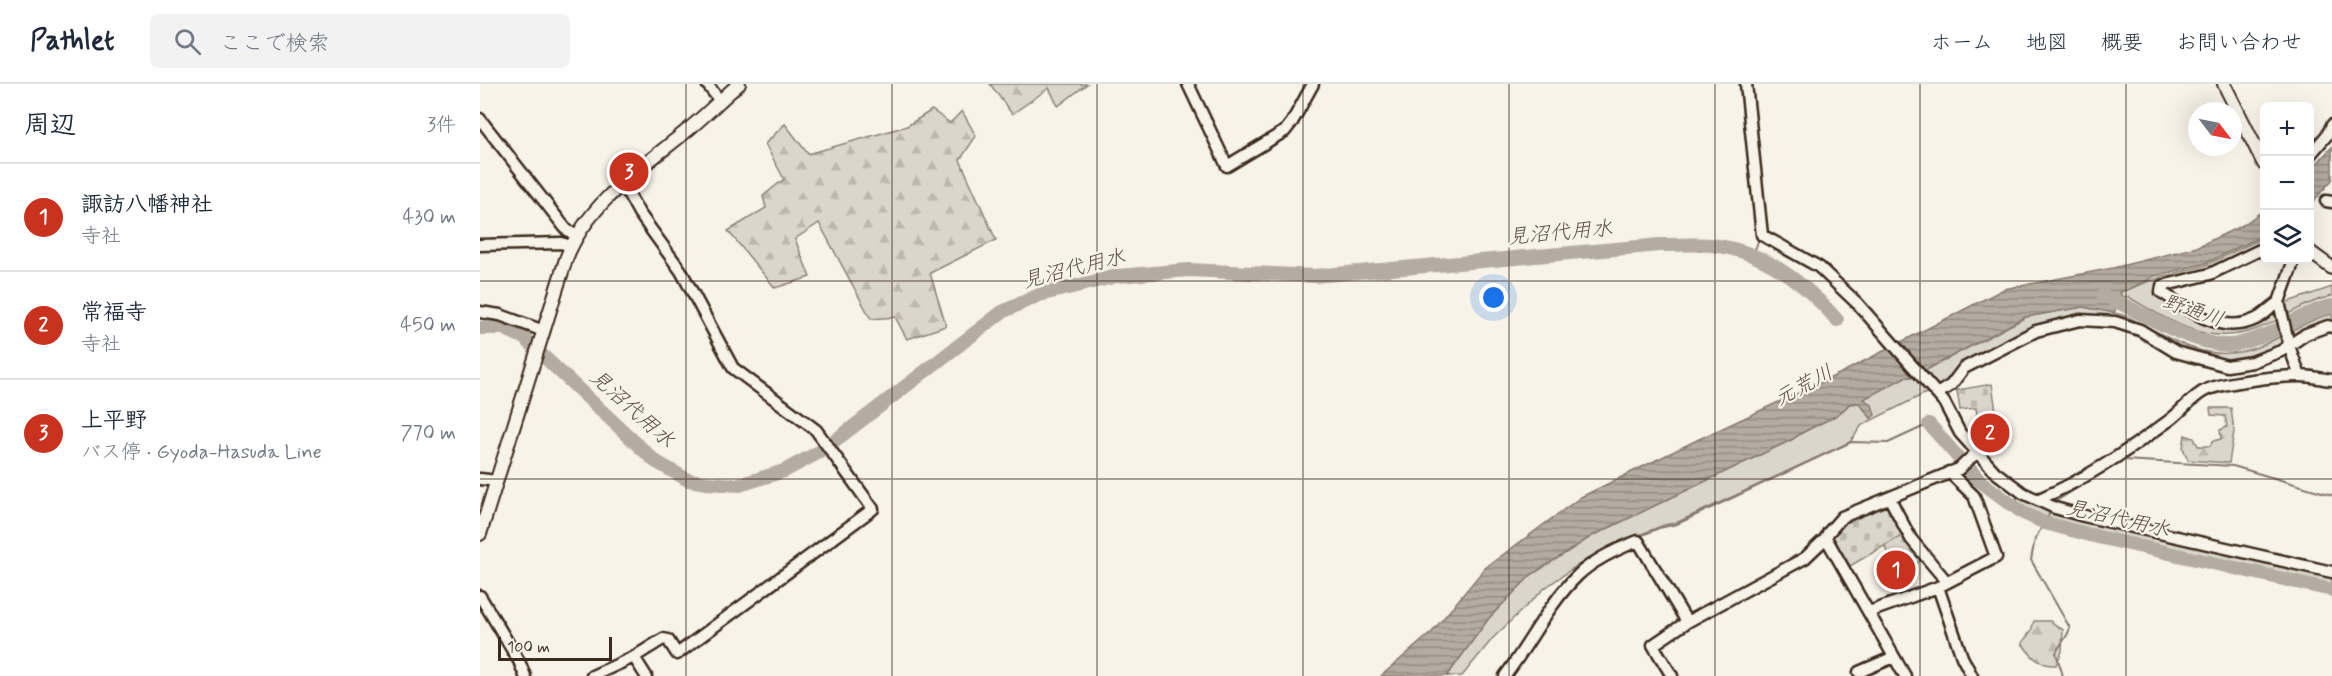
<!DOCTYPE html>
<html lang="ja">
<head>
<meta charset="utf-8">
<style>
  body { margin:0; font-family:Mynerve,"Klee One",sans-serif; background:#f2f2f3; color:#1f2937 }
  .controls { position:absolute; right:18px; top:18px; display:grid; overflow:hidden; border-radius:9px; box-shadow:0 6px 24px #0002 }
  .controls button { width:54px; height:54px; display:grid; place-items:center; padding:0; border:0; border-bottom:2px solid #e0e1e3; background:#fff; color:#1f2937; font:30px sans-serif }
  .compass { position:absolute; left:1708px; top:18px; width:54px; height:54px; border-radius:50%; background:#fff; box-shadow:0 6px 24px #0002; rotate:122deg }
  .scale { position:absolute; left:18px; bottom:15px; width:114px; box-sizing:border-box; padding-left:6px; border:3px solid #3b2a1e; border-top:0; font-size:16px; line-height:21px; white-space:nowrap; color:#3b2a1e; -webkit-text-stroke:4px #f7f3e8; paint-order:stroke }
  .you { position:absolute; left:1014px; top:214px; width:21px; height:21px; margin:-15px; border:4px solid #fff; border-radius:50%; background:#1a73e8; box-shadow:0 0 0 9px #1a73e833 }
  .badge { display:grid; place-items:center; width:39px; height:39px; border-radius:50%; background:#c8321e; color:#fff; font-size:20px; font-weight:700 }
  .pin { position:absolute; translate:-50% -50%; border:3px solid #fff; box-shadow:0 2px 6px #0006 }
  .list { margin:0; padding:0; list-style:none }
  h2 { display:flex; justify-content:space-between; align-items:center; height:78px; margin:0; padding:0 24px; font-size:26px }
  h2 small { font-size:20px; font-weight:400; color:#747a83 }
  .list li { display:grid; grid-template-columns:39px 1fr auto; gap:18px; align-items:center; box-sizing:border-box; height:108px; padding:0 24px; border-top:2px solid #e0e1e3 }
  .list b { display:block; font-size:22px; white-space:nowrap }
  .list p { margin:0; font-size:20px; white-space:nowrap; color:#747a83 }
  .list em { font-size:20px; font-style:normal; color:#747a83 }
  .icon { flex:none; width:33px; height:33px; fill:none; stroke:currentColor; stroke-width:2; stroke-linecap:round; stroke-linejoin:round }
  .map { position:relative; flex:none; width:1852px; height:592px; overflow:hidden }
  header { display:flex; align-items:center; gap:36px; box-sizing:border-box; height:84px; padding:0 30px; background:#fff; border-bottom:2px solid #e0e1e3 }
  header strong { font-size:28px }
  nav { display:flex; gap:33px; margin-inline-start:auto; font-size:21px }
  .search { width:420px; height:54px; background:#f2f2f3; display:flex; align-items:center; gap:15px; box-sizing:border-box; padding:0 21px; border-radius:9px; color:#747a83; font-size:22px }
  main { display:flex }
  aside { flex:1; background:#fff }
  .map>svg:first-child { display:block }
  .grass { fill:#dbd6cb; stroke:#8b8074; stroke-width:1.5 }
  .forest { fill:url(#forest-firs); stroke:#8b8074; stroke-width:1.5 }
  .cemetery { fill:url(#cemetery-stones); stroke:#8b8074; stroke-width:1.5 }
  .water { fill:url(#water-rules); stroke:#84786c; stroke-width:1.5 }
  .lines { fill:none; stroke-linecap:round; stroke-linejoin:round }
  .stream { stroke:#84786c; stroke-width:2 }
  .canal { stroke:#b4aca0; stroke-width:8 }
  .river { stroke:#b4aca0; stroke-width:14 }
  .minor-casing { stroke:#3b2a1e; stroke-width:15 }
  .major-casing { stroke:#3b2a1e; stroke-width:16 }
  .minor { stroke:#f7f3e8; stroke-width:10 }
  .major { stroke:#f7f3e8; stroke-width:12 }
  .grid { fill:none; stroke:#3b2a1e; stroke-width:1.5; stroke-opacity:0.55 }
  .labels { text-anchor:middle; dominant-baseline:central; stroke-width:4.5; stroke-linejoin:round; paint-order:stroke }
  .water-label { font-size:21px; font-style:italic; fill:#5f5145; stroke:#f7f3e8 }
</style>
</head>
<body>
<header>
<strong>Pathlet</strong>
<div class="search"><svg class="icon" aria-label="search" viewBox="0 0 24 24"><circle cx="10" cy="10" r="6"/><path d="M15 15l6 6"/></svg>ここで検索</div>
<nav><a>ホーム</a><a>地図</a><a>概要</a><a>お問い合わせ</a></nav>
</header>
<main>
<aside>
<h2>周辺<small>3件</small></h2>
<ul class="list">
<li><span class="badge">1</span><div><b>諏訪八幡神社</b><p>寺社</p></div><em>430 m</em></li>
<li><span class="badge">2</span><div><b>常福寺</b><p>寺社</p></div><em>450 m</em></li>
<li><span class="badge">3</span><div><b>上平野</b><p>バス停 · Gyoda-Hasuda Line</p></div><em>770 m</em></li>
</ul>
</aside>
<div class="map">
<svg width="1852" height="592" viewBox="0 0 1852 592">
  <defs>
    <pattern id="forest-firs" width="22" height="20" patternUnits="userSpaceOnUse" patternTransform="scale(1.5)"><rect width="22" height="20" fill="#dbd6cb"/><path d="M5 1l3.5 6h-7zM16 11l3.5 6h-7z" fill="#bdb8ae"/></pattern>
    <pattern id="cemetery-stones" width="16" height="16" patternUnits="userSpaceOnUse" patternTransform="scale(1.5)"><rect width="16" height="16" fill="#dbd6cb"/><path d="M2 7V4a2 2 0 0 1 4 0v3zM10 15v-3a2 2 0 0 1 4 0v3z" fill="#bdb8ae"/></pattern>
    <pattern id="water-rules" width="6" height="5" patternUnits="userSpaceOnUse" patternTransform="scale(1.5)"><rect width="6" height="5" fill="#b4aca0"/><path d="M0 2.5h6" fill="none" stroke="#948c82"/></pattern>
  </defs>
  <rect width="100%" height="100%" fill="#f7f3e8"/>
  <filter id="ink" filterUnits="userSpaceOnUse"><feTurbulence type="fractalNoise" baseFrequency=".0167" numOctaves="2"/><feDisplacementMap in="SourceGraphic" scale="12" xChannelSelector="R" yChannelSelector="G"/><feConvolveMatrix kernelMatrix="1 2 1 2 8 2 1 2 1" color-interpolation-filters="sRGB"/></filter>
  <g filter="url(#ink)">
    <path class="grass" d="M 1784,153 L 1784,161 L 1774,166 L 1678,206 L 1742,243 L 1802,220 L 1852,203 L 1852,212 C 1821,219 1804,235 1777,245 C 1727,264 1690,236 1648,213 L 1641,212 L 1640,208 L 1681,193 L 1726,181 Z
      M 1603,223 C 1617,226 1635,227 1648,233 C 1683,249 1717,276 1759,268 C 1792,263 1819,237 1852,230 L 1852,241 L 1791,270 L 1740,279 L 1696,266 L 1638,235 L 1557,245 L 1475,290 L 1460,302 L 1382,341 L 1370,358 L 1198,438 L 1184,441 L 1124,465 L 1092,485 L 1065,504 L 1013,554 L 982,592 L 967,592 L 1009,534 L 1051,491 L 1112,452 L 1313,355 C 1329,341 1356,337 1369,320 L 1379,319 L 1391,334 L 1389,320 L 1383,315 L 1425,293 L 1432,293 L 1446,286 L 1546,233 Z
      M 1492,379 L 1506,395 L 1534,416 L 1540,413 L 1585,432 L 1852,494 L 1852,501 L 1572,437 L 1551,428 L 1517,408 L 1489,381 Z"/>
    <path class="forest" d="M 510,0 L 607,0 L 578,22 L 569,4 L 532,30 Z
      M 452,26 L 470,39 L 482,27 L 496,52 L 480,76 L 516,156 L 450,189 L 466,242 L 427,255 L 415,233 L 391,235 L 339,139 L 315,155 L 330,193 L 295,204 L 248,147 L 286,124 L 283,112 L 304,95 L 285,60 L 305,40 L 328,70 L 427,42 Z
      M 1730,324 L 1751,324 L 1754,347 L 1749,379 L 1708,376 L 1703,364 L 1705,351 L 1714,354 L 1718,362 L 1730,362 L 1733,357 L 1741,355 L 1740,346 L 1747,343 L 1745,332 L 1731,331 Z
      M 1422,451 L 1431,458 L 1441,475 L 1436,481 C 1432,479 1426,474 1422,473 C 1412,471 1412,474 1405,464 L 1408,456 Z
      M 1554,537 L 1570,537 L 1583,546 L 1582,567 L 1576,581 C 1559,582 1550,571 1542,559 L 1551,547 Z"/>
    <path class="cemetery" d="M 1512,300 L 1517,334 L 1498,337 L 1496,324 L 1480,326 L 1477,306 Z
      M 1407,419 L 1425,450 L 1370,482 L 1352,451 L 1363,438 Z"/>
    <path class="water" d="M 1852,63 L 1852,96 L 1830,121 L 1830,87 Z
      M 1784,126 L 1784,151 L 1726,179 L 1675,192 L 1650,205 L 1640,208 L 1641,212 L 1634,229 L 1603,223 L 1545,233 L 1446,286 L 1432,293 L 1425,293 L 1384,315 L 1392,321 L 1395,331 L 1391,334 L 1379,319 L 1369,320 C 1356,337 1330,341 1313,355 L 1112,452 L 1051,491 L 1009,534 L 967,592 L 901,592 L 952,548 L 1005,484 L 1101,413 L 1215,357 L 1359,290 L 1524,205 L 1633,184 L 1717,163 L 1763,141 Z"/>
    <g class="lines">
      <path class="stream" d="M 1273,171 L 1280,152
        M 1576,419 L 1578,416 L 1643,376 L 1753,382 L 1852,411
        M 1571,427 L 1555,455 L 1551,476 L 1590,544 C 1587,555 1580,559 1576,569 L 1583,592
        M 1158,453 L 1179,444 L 1197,440 L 1371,358 L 1408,359 L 1449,340"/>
      <path class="canal" d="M 834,192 L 1180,161 C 1197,161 1214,160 1231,161 C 1283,166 1324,198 1357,236"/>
      <path class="river" d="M 1623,211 C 1658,226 1711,261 1748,261 C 1758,261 1771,256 1780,253 C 1805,245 1825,227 1852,222
        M 0,244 L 23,244 L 43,253 L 175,377 L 208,396 L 227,399 L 259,401 L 304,387 L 343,366 L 522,228 L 559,211 L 637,192 L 709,186 L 834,192 L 1180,161 C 1197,161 1214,160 1231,161 C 1283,166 1324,198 1357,236
        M 1449,340 L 1496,394 L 1543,429 L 1565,439 L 1618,453 L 1852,506"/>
      <g class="minor-casing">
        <path id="minor" d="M 227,0 L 240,17
          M 708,0 L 747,82 L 805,47 L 812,38 L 833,0
          M 1266,0 L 1282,151 L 1339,183 L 1378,220 L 1464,318 L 1480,349 L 1515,388 L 1543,409 L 1575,424 L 1604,432 L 1852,488
          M 0,35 L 86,145 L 96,152
          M 1830,71 L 1847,51 L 1852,41
          M 1846,117 L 1852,118
          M 0,161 L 81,159 L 91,162
          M 1784,164 L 1730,190 L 1682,202 L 1681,208 C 1710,226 1740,252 1776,235 C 1785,231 1790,223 1799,218
          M 1814,176 L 1799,218 L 1809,262 L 1820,292
          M 0,228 L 20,231 L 64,247
          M 1457,310 L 1471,301 L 1484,284 L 1556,247 L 1600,236 L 1635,238 L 1660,246 L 1696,268 L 1747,282 L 1772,278 L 1801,267 L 1826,250 L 1848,242 L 1852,243
          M 0,395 L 17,397
          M 1410,415 L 1431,455 L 1467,498
          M 1559,415 C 1605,396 1647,367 1687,338 C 1701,329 1711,313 1726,306 C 1745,298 1799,292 1820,292 C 1831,292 1842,295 1852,296
          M 1346,454 L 1425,592
          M 1458,503 L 1482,573 L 1492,592
          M 0,512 L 39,577 L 45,592
          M 1389,528 L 1458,503 L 1516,473 L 1494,412 L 1469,388
          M 154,573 L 166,592
          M 1379,588 L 1414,573
          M 112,592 L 154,573 L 183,555 L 188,556 L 197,570 L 393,425 L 336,346 L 253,284 L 201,187 L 159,129 L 143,100
          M 1025,592 C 1050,559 1069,519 1098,491 C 1115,475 1137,465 1158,457 L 1207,538
          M 1192,592 L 1173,561 L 1207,538 L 1325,474 L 1346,454 L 1348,449 L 1362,433 L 1479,385 L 1497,368"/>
      </g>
      <g class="major-casing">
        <path id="major" d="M 1744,0 L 1784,80
          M 1830,168 L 1852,184
          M 0,450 L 86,175 C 107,120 160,85 204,49 C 223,34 240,16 259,0"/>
      </g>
      <use href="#minor" class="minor"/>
      <use href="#major" class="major"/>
    </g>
  </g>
  <path class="grid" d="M 206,0 L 206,592M 412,0 L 412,592M 617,0 L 617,592M 823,0 L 823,592M 1029,0 L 1029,592M 1235,0 L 1235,592M 1440,0 L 1440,592M 1646,0 L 1646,592M 0,197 L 1852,197M 0,395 L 1852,395"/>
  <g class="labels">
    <g class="water-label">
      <text transform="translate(1080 149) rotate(-5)">見沼代用水</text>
      <text transform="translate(594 185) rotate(-14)">見沼代用水</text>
      <text transform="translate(1713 227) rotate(19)">野通川</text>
      <text transform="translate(1324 302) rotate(-28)">元荒川</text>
      <text transform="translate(152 325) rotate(42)">見沼代用水</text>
      <text transform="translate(1638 435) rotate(13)">見沼代用水</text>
    </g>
  </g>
</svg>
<div class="controls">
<button>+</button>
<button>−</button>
<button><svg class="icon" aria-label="layers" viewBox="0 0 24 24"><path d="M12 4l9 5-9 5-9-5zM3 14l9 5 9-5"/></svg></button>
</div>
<svg class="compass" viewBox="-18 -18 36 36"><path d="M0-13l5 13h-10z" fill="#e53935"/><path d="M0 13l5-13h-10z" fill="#747a83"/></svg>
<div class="scale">100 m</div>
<div class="you"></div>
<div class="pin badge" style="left:1416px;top:486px">1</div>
<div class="pin badge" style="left:1510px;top:349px">2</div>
<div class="pin badge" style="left:149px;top:88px">3</div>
</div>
</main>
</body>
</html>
